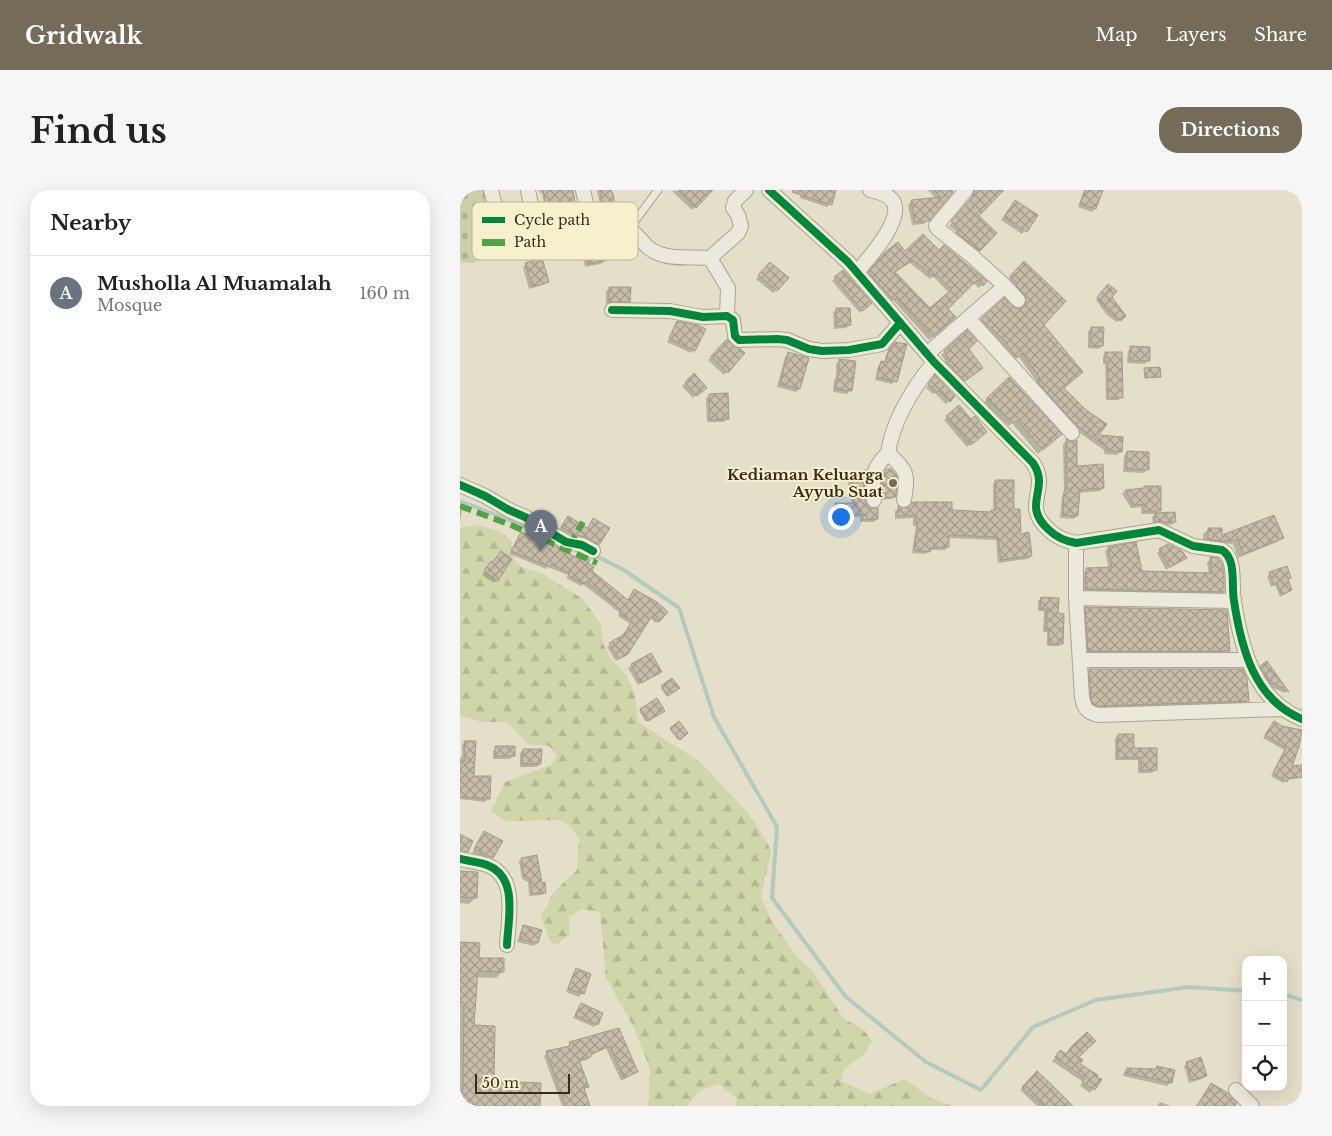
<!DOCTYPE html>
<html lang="en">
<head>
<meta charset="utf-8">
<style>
  body { margin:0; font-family:"Libre Baskerville",serif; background:#f6f6f6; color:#222 }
  .controls { position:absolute; right:15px; bottom:15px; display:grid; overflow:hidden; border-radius:10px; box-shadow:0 5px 20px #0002 }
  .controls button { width:45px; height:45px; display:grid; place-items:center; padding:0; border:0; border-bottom:1px solid #e0e0e0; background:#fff; color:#222; font:25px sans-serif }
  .scale { position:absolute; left:15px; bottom:12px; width:95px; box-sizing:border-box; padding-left:5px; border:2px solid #372c1b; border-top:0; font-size:14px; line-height:18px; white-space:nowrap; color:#372c1b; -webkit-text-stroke:4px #f7f0cd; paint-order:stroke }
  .you { position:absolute; left:380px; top:326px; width:18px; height:18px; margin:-12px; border:4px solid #fff; border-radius:50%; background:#1a73e8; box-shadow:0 0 0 8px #1a73e833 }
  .badge { display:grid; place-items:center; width:32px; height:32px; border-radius:50%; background:#746b58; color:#fff; font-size:16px; font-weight:700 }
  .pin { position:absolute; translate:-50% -41px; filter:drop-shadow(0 1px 2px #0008) }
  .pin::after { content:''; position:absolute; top:26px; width:18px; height:15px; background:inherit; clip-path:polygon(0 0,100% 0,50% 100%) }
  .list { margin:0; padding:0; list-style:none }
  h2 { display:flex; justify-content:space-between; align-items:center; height:65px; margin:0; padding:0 20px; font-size:21px }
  h2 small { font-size:16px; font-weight:400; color:#767676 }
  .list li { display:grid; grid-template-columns:32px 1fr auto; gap:15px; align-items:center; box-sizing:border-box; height:75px; padding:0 20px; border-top:1px solid #e0e0e0 }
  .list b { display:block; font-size:19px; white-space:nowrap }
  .list p { margin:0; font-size:16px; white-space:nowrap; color:#767676 }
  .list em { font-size:16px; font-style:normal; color:#767676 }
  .icon { flex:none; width:28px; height:28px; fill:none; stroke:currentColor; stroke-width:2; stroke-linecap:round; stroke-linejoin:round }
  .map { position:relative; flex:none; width:842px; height:916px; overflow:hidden; border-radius:20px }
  header { display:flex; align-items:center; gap:30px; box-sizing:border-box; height:70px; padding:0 25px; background:#746b58; color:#fff }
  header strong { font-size:24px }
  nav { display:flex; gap:28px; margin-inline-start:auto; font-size:18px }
  .intro { display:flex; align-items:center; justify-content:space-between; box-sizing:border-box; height:120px; padding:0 30px }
  h1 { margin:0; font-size:35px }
  .button { padding:12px 22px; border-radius:20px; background:#746b58; color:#fff; font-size:18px; font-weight:700 }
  main { display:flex; gap:30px; padding:0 30px }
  aside { flex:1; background:#fff; border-radius:20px; box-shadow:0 5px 20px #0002 }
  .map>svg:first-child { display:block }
  .forest { fill:url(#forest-firs) }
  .cemetery { fill:url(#cemetery-stones) }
  .shadow { fill:#0003; fill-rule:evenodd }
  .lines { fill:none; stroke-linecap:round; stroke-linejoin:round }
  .stream { stroke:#b5cabf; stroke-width:4 }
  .building { fill:url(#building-cross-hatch); stroke:#a49a89; fill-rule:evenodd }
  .service-casing { stroke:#a9a393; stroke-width:9 }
  .minor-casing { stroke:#a9a393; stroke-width:16 }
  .service { stroke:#ece8db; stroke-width:7 }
  .minor { stroke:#ece8db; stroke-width:14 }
  .quiet { stroke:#53a440; stroke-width:6; stroke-dasharray:12 6; stroke-linecap:butt }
  .cycleway-casing { stroke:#f7f0cd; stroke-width:11 }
  .cycleway { stroke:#00873e; stroke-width:8 }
  .poi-dot { fill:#746b58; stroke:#f7f0cd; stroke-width:2 }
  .labels { text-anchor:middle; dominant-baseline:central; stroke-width:4; stroke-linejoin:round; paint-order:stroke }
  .poi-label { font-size:15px; font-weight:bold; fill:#372c1b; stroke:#f7f0cd; text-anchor:end }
  .key { fill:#f7f0cd; stroke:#bdb598; stroke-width:1 }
  .key-label { font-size:14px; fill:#372c1b }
</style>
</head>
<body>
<header>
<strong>Gridwalk</strong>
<nav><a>Map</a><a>Layers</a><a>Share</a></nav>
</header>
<div class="intro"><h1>Find us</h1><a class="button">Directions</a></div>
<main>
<aside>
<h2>Nearby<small></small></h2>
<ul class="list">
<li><span class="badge" style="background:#6b7280">A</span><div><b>Musholla Al Muamalah</b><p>Mosque</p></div><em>160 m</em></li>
</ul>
</aside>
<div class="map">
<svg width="842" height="916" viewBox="0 0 842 916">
  <defs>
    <pattern id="forest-firs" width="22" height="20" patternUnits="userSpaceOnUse" patternTransform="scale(1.25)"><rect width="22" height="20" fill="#d0d6aa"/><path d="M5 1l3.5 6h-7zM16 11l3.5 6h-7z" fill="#b3b892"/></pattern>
    <pattern id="cemetery-stones" width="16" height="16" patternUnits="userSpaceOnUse" patternTransform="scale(1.25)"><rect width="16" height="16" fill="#cbcfaa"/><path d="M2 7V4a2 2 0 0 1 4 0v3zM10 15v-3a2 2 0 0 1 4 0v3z" fill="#afb292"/></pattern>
    <pattern id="building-cross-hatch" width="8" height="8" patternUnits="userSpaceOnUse" patternTransform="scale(1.25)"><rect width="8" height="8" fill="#c8bdaa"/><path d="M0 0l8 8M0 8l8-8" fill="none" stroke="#a39a8a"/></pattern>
  </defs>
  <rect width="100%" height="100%" fill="#e4dfc9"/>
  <path class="forest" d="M 15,335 L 36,340 L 51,350 L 55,371 L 63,378 L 81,383 L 123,409 L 141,435 L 143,453 L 151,469 L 166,485 L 175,504 L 178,532 L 240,572 L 289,624 L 307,652 L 311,662 L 301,706 L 311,730 L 336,766 L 352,780 L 384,829 L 403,839 L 412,851 L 404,865 L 384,879 L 381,891 L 410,904 L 444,889 L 471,908 L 493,916 L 276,916 L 277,909 L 259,894 L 240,900 L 227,916 L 188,916 L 190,879 L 174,838 L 146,788 L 140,722 L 121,719 L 109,727 L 110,744 L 98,754 L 91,753 L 81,727 L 94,702 L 117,680 L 119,649 L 109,635 L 99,630 L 46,631 L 31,622 L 45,592 L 93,574 L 97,565 L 89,556 L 68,554 L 47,532 L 21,532 L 0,525 L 0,338 Z"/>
  <path class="cemetery" d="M 0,0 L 30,0 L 41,56 L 29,61 L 14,73 L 0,72 Z"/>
  <path class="shadow" d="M 79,0 L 112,0 L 117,29 L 88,36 L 82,3 L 80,3 Z
    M 137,0 L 151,0 L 155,25 L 153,27 L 143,28 Z
    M 249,0 L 250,1 L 232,20 L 212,1 Z
    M 342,0 L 375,0 L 370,14 L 367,17 L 340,8 Z
    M 468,0 L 493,0 L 464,34 L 452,35 L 448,15 L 452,11 L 476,9 Z
    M 510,0 L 526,0 L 517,26 L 535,43 L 515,64 L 493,46 L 497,42 L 489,36 L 512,7 Z
    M 624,0 L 637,0 L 635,19 L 632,22 L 618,17 Z
    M 552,15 L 576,26 L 562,44 L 541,30 Z
    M 124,53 L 144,70 L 141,74 L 125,77 L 121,56 Z
    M 479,62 L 525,92 L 519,98 L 513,93 L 486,119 L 491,130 L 469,150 L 433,110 L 430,113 L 406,86 L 421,67 L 445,63 ZM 449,72 L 470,89 L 473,86 L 489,103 L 470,120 L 434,83 Z
    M 564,73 L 603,198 L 637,246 L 661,261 L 657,265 L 644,264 L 644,260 L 614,239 L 575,195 L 577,192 L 558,166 L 553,170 L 543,159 L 544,157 L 518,133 L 544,110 L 555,120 L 563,118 L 561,108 L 547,90 Z
    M 66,74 L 88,91 L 85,94 L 69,99 L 63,77 Z
    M 307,76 L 316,100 L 313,103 L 296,89 Z
    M 375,88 L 410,113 L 400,123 L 372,91 Z
    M 150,98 L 169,111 L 166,114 L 146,115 L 146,101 Z
    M 646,98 L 662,128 L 656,132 L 646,124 L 636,110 Z
    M 376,119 L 390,135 L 386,138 L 374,139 L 373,123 Z
    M 218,133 L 234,160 L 231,163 L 207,152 Z
    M 632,138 L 642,156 L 639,159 L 628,158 L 628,141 Z
    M 507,142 L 507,159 L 518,181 L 501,193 L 482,174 L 486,171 L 481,165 Z
    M 267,151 L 272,157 L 283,163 L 264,185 L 248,170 Z
    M 432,157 L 435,191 L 432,194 L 415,190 L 418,176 L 421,172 L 424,173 L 426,164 Z
    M 671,158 L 688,171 L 685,174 L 667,173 L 668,161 Z
    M 646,163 L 661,207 L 659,210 L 646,210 L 645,174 L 643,174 L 643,166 Z
    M 328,164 L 339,199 L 336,202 L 317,197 L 325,167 Z
    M 380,170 L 390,200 L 387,204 L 373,202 L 374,190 L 376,188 L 376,174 Z
    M 234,185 L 245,198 L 233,208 L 222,196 Z
    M 549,189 L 596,248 L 578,264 L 552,233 L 549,236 L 523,213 Z
    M 472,190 L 494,206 L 486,214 L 475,203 L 473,204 L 466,198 Z
    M 250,205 L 267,229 L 264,232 L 247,232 L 246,208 Z
    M 487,227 L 511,231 L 522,245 L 507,257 L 484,230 Z
    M 607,251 L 616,278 L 643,298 L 640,301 L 618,303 L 617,326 L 614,329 L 600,328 L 602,306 L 604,303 L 603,254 Z
    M 667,262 L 687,279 L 684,283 L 663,282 L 664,266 Z
    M 426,280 L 434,306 L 431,309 L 420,310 L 419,294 L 423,284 Z
    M 390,285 L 403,290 L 404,311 L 417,329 L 414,332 L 400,332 L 400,327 L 372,326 L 373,317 L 376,314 L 392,314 L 387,288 Z
    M 536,291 L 553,321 L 560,345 L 571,366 L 568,369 L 538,373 L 536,350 L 488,348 L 488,356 L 485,360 L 469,360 L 466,364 L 452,363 L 456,336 L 453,336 L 453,328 L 435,329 L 435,321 L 439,318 L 530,323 L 533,321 L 533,294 Z
    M 685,297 L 699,321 L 696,324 L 715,332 L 711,335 L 693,334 L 692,327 L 696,324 L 681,324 L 681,317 L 671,318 L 662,304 L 665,301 L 682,299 Z
    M 0,319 L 2,320 L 0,334 Z
    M 108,327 L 127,339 L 134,330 L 138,354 L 135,357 L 111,348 L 99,340 Z
    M 748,340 L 761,347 L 822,348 L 817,352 L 778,368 L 773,354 L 743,353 L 743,344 Z
    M 61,344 L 127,374 L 131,381 L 167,411 L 206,422 L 196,433 L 190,428 L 164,466 L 156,471 L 147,457 L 162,447 L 170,434 L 158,426 L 160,423 L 123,394 L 121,396 L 106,388 L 108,385 L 88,377 L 86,379 L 50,364 Z
    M 648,358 L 680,382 L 749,385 L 747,372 L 750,369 L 763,402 L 760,405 L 624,402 L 623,383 L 626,380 L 649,379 L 645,361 Z
    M 700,360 L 725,368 L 706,380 L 697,363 Z
    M 41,363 L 37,390 L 34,393 L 22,385 L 28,375 L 31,372 L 33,373 Z
    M 810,384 L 830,388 L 827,391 L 831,400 L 820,407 L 815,395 L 811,397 L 807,386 Z
    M 581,408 L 597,424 L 601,454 L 599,456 L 587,456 L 587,442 L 583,442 L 584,421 L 578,421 L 578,411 Z
    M 626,418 L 769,461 L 766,464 L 626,464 L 623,421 Z
    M 806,473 L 827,501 L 825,503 L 808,496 L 798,479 Z
    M 172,475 L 200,482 L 178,495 L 168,478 Z
    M 630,480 L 788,511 L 784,514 L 636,519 L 630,516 L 628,510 L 626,483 Z
    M 202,497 L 218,498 L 207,507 L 201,498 Z
    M 196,510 L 202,522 L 186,532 L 179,521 Z
    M 219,533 L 227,543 L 218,550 L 210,540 Z
    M 812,535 L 841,541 L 830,577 L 842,576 L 842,588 L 826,590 L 823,593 L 811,586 L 824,560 L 803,548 Z
    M 658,545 L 695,580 L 692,583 L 678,583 L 678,570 L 655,570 L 655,548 Z
    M 5,552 L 13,587 L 29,608 L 25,612 L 0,609 L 0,567 L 2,567 L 2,556 Z
    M 36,557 L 54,565 L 50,569 L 33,569 L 33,561 Z
    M 63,560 L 80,574 L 77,577 L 60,577 L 60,563 Z
    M 21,646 L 41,652 L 29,671 L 12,663 Z
    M 62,669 L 81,694 L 85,702 L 82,705 L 69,706 L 68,692 L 62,689 L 59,671 Z
    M 0,682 L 15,708 L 9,714 L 0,713 Z
    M 64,736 L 80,741 L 77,753 L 74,756 L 57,752 L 61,740 Z
    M 0,753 L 17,769 L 43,781 L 36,788 L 16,787 L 12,836 L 32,893 L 79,916 L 0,916 Z
    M 116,780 L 123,803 L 119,807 L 106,802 L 113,783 Z
    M 121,815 L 137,834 L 134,837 L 113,828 Z
    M 158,840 L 177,882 L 161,891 L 146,858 L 130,866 L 127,870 L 119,872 L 127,896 L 124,899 L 128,916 L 102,916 L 84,866 L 87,863 L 107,858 L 110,853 Z
    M 597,865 L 606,866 L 635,888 L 640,890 L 630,903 L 620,896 L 623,892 L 592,871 Z
    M 727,873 L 746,886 L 742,889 L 729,893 L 724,876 Z
    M 697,877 L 711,892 L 707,896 L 663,886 L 664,882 L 667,879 L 694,881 Z
    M 577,883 L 605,916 L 577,916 L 560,900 Z
    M 751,894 L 773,916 L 736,916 Z
    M 700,912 L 711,916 L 697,916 Z"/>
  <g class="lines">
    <path class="stream" d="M 0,311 L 75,340
      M 134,365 L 164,380 L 219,418 L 254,527 L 317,637 L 312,708 L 386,807 L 466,872 L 521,900 L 573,837 L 636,810 L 729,797 L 786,801
      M 823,804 L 842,810"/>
  </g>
  <path class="building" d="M 83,0 L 113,0 L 118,30 L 89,36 Z
    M 140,0 L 151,0 L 152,3 L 153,3 L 156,25 L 144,27 Z
    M 218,0 L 253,0 L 236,18 Z
    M 333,0 L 376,0 L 372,15 L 332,2 Z
    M 474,0 L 492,0 L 493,2 L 469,31 L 455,32 L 451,10 L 481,7 Z
    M 515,0 L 544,0 L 519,26 L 537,43 L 520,61 L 496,42 L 499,38 L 491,31 L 513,6 Z
    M 625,0 L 643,0 L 636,19 L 620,14 Z
    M 555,10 L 578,25 L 567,42 L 544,27 Z
    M 463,44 L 479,60 L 484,55 L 527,91 L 523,96 L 517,90 L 488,119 L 496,127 L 473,147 L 437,108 L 434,110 L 408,82 L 425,62 L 438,52 L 445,61 ZM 453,70 L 474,87 L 476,84 L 492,99 L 470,118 L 435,82 Z
    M 141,49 L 145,71 L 128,74 L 124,52 Z
    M 82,68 L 89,92 L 73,97 L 65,73 Z
    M 564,71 L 606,111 L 584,135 L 623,182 L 604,198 L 626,220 L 647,234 L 639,245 L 663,247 L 662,262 L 647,260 L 647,257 L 617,236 L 577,191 L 580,188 L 562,163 L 557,168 L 546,154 L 547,153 L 521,129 L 544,108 L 555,118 L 560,118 L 564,116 L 566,108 L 556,95 L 558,94 L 550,86 Z
    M 310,72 L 329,88 L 317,101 L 298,85 Z
    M 383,80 L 412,113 L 403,121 L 374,87 Z
    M 648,94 L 657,101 L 652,107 L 666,126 L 660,131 L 649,122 L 637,107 Z
    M 149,97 L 171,97 L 170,112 L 149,112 Z
    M 376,118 L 390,118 L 391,135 L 376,136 Z
    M 217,131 L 238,135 L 246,139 L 235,161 L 209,148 Z
    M 631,137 L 644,137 L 643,156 L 630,156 Z
    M 507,140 L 517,151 L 509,159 L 523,178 L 505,191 L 485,170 L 488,167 L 484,161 Z
    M 267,149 L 273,156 L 280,159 L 285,163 L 268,183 L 251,166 Z
    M 435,152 L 447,154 L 437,192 L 417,187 L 421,171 L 426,172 L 429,159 Z
    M 670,156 L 690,157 L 690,171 L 670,170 Z
    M 328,162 L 349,168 L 340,199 L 320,194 Z
    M 645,162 L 662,162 L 663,208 L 648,208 L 648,172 L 645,172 Z
    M 379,169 L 396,171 L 392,201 L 375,199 L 377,186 L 379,185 Z
    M 700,177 L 701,187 L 685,188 L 684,178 Z
    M 234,183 L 247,198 L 237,206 L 225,192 Z
    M 475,185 L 495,206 L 490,212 L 479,200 L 477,202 L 468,194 Z
    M 549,187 L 602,244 L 583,260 L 557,230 L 554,233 L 526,209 Z
    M 268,203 L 269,229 L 250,230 L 249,204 Z
    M 499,215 L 511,229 L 515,226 L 527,242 L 511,255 L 486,226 Z
    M 606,249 L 613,252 L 617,250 L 617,276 L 643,274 L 644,298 L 620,300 L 618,326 L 603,325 L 604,301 L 606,301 Z
    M 667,261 L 689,262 L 689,280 L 666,279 Z
    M 426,279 L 431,279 L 437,286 L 436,307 L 423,308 L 422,290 Z
    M 406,280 L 404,290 L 405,311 L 410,318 L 418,318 L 418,329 L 403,330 L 403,324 L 375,324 L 375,313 L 395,313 L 389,283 Z
    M 535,290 L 554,290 L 554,319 L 560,319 L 561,344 L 569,342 L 572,366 L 541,370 L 538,347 L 489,345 L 489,357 L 471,358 L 470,362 L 454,360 L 458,333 L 456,333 L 456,325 L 438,326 L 438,316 L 447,318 L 453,312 L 492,312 L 492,320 L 531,322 L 531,320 L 536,320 Z
    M 684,296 L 701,296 L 701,321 L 684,321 L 684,314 L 674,315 L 665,300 L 684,298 Z
    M 715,322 L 716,332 L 695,332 L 695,323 Z
    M 814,325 L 824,348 L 783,364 L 778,350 L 759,351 L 748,349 L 748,338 L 762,338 L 762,345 Z
    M 108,326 L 128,338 L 133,328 L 150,338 L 139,355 L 126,347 L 115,345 L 101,337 Z
    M 61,342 L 94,355 L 99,358 L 98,359 L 118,368 L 120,365 L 130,370 L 128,373 L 134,377 L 132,381 L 168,410 L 174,399 L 197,412 L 208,422 L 199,432 L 192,426 L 168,464 L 159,469 L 149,453 L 163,445 L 172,431 L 159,423 L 161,420 L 126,391 L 124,394 L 108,385 L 110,383 L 91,374 L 90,377 L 51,361 Z
    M 676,352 L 682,381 L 752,383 L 750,367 L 758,368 L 762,373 L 764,384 L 764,402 L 626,399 L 626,378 L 652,377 L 648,357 Z
    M 708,354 L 722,361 L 727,368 L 710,377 L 699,359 Z
    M 41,361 L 52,369 L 38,391 L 24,381 L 31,371 L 33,372 Z
    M 827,376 L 831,388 L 828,389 L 832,400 L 822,405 L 817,393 L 814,395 L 809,382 Z
    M 581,407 L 599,408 L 598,423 L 604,424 L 603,454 L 589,454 L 589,440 L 586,440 L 587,419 L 580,419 Z
    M 625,417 L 767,420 L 770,461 L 628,461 Z
    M 191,463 L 202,482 L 181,493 L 171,474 Z
    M 807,471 L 829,502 L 813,493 L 811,494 L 808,490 L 800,476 Z
    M 629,479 L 783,479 L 787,489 L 789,511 L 639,516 L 633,514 L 631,509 Z
    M 212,488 L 220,498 L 208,506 L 201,496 Z
    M 197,508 L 205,521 L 188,531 L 180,519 Z
    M 219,531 L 228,543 L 220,550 L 210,538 Z
    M 814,531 L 822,536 L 842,540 L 839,557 L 832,576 L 842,575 L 842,587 L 829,588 L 827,592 L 813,583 L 826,558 L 805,545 Z
    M 658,544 L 674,544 L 674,558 L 697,558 L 697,580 L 681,580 L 681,568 L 658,568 Z
    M 4,551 L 16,551 L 14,586 L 31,586 L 30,609 L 0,607 L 0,571 L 5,571 Z
    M 35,556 L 55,556 L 55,566 L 35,566 Z
    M 63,559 L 82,559 L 81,574 L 62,574 Z
    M 24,641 L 43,651 L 33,668 L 14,659 Z
    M 0,644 L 13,651 L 8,662 L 0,660 Z
    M 77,665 L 82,693 L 85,692 L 86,703 L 72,704 L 70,689 L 64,686 L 61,668 Z
    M 0,681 L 18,682 L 17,708 L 0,707 Z
    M 63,735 L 82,740 L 78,753 L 60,749 Z
    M 0,752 L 20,753 L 19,768 L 44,768 L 44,782 L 18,781 L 14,835 L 35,836 L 34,891 L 81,893 L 80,916 L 0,916 L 0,899 L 3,900 L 4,817 L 0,816 Z
    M 116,778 L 131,784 L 124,804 L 108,799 Z
    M 121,813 L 143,823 L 138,835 L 115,825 Z
    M 159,838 L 178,882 L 164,888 L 150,856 L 131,864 L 131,867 L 119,870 L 129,897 L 124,898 L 130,916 L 106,916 L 86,861 L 110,856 L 109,852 Z
    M 627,842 L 636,851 L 619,867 L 623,870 L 620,874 L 638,885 L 637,888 L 642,889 L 635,900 L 622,892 L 625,888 L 595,867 L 600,860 L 606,864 L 612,856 Z
    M 741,867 L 747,886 L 732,890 L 726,872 Z
    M 697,876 L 715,880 L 712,893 L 666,883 L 667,878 L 696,879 Z
    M 577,881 L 591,894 L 613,916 L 584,916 L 562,897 Z
    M 751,893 L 768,903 L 777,913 L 775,916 L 737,916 Z"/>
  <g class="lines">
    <g class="service-casing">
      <path id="service" d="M 169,39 L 198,0"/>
    </g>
    <g class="minor-casing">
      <path id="minor" d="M 31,0 L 46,59
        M 68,0 L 76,39 L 79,44 L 87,45 L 131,36 L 123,0
        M 309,0 L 388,72 L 474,172 L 573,273 C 591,300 560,314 589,340 C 597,348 605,351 616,353 L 699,340 L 733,356 L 762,360 C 777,369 771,396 774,411 C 781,457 794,510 842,529
        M 131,36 C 140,37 163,36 170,40 C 182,47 184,59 200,64 C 217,70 233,66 250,68 L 278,43 L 281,36 L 278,25 L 273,18 L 275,11 L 286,0
        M 250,68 L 268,98 L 267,126
        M 397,82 C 408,69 442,32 434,13 C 430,4 418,2 410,0
        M 545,96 L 558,110
        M 152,120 L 210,121 L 243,127 L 267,126 L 273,130 L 275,146 L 279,150 L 317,149 L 327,150 L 349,159 L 362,161 L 389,160 L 422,154 L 440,133
        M 508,128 L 612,243
        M 467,164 L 545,96 L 512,66 L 478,39 L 476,36 L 506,0
        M 0,295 L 25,306 L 49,320 L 65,327 L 106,352 L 122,355 L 133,361
        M 414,310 C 413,287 410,281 428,263
        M 444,310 C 448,283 448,282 428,263 C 433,230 453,198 474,172
        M 616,353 L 616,408 L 622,507 C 624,519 628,523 639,525 L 823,519
        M 616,408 L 773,411
        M 620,470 L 787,470
        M 0,669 C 9,671 18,672 27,675 C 59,687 48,729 47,755
        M 776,900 L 792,916"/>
    </g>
    <use href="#service" class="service"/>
    <use href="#minor" class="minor"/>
    <path class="quiet" d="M 0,316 L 51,335 L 137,373
      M 109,356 L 123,332"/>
    <g class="cycleway-casing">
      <path id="cycleway" d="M 309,0 L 388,72 L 474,172 L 573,273 C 591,300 560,314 589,340 C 597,348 605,351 616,353 L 699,340 L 733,356 L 762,360 C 777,369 771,396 774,411 C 781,457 794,510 842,529
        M 152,120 L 210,121 L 243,127 L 267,126 L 273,130 L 275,146 L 279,150 L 317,149 L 327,150 L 349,159 L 362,161 L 389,160 L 422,154 L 440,133
        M 0,295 L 25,306 L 49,320 L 65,327 L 106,352 L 122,355 L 133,361
        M 0,669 C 9,671 18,672 27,675 C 59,687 48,729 47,755"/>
    </g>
    <use href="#cycleway" class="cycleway"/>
  </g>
  <circle class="poi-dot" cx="433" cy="293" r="5"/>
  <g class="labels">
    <g class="poi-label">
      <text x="423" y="284">Kediaman Keluarga<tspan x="423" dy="17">Ayyub Suat</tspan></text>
    </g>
  </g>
  <rect x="12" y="12" width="166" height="58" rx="8" class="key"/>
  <rect x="22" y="27" width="23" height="6" fill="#00873e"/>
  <rect x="22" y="49" width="23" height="7" fill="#53a440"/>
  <g class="key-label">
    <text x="54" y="35">Cycle path</text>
    <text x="54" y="57">Path</text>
  </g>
</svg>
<div class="controls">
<button>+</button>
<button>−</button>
<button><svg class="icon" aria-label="locate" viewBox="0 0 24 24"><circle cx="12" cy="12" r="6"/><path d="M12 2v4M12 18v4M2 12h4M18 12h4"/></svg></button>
</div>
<div class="scale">50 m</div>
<div class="you"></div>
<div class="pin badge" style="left:81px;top:361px;background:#6b7280">A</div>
</div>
</main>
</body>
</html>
